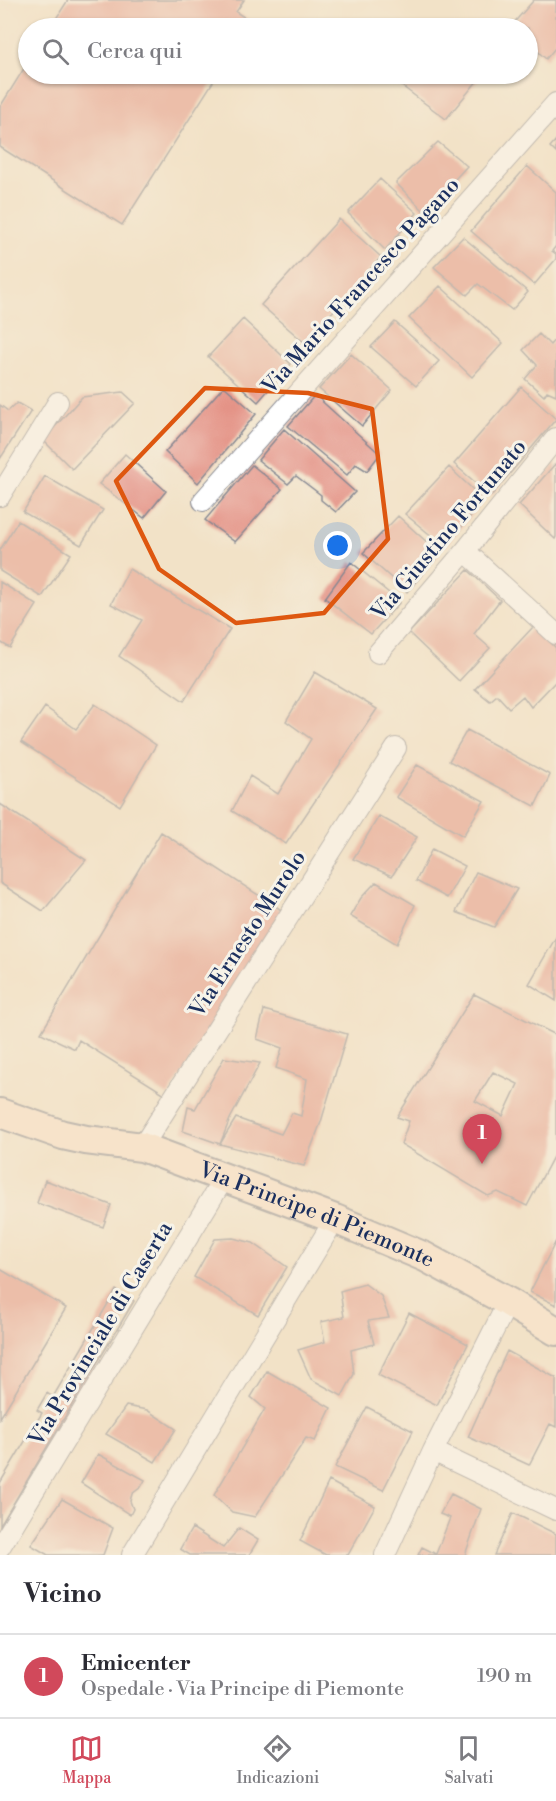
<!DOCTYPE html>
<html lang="it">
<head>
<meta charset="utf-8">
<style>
  body { margin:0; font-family:"Libre Bodoni",serif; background:#f2f2f3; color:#2b2b33 }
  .you { position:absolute; left:338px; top:546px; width:21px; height:21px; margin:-15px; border:4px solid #fff; border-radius:50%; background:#1a73e8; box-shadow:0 0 0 9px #1a73e833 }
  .badge { display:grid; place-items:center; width:39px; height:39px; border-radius:50%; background:#d1495b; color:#fff; font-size:20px; font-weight:700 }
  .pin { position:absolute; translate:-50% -50px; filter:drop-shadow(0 2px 3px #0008) }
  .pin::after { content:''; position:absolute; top:32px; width:21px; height:18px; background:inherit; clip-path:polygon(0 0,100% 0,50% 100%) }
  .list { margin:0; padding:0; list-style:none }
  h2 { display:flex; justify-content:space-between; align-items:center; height:78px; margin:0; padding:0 24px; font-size:26px }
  h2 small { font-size:20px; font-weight:400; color:#7c7c81 }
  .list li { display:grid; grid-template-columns:39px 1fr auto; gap:18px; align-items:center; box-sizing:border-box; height:84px; padding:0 24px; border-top:2px solid #e1e1e2 }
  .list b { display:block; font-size:22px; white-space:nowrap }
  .list p { margin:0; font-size:20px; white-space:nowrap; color:#7c7c81 }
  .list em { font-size:20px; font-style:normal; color:#7c7c81 }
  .icon { flex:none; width:33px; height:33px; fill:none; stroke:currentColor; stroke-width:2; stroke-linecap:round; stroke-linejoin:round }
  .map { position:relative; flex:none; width:556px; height:1555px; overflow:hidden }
  .search { position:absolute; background:#fff; box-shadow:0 2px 4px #0004; left:18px; right:18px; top:18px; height:66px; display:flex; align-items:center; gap:15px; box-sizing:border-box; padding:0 21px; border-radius:33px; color:#7c7c81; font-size:22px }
  .sheet { height:162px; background:#fff }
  nav { display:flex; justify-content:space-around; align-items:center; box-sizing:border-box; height:84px; border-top:2px solid #e1e1e2; background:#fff; font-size:16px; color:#7c7c81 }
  nav a { display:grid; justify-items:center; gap:3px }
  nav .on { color:#d1495b }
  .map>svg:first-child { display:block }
  .building { fill:#e49285; fill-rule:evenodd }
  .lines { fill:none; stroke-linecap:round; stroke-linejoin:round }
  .minor-casing { stroke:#868892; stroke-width:22 }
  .secondary-casing { stroke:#868892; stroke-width:32 }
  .minor { stroke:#fff; stroke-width:20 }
  .secondary { stroke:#fce5cf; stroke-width:28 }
  .marked { fill:none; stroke:#de5710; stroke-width:4.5; stroke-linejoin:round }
  .labels { text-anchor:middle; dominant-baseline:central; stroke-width:6; stroke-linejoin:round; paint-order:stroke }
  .street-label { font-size:22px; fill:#1b2f5e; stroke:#f7f3e8 }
</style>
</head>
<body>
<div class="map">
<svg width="556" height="1555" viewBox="0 0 556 1555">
  <rect width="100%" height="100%" fill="#f7f3e8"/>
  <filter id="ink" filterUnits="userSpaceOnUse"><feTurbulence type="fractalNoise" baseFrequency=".0167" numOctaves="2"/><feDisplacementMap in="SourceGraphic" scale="12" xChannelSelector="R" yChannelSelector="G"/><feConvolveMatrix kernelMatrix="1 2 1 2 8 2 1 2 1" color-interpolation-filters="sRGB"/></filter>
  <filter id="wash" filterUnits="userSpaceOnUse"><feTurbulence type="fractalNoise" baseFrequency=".008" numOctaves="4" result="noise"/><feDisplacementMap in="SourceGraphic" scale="24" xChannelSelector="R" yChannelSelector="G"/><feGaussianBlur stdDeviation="1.35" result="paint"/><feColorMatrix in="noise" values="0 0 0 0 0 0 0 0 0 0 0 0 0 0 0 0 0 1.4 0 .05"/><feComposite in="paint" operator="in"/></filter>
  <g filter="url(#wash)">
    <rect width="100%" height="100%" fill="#f2e2c7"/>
    <g id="blocks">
      <path class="building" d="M 68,0 L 244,0 L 236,12 L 250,21 L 246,28 L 50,28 Z
        M 534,0 L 556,0 L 556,47 L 546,59 L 528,42 L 528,28 L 512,28 L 510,27 Z
        M 28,62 L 28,74 L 218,74 L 122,225 L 0,147 L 0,107 Z
        M 401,74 L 483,74 L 446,119 L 395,81 Z
        M 556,140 L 556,153 L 550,147 Z
        M 438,142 L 467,166 L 425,212 L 396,183 Z
        M 527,166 L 556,192 L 556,246 L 552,251 L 556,254 L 556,259 L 534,285 L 471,231 Z
        M 380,179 L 417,213 L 385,250 L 348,213 Z
        M 339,219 L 381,257 L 305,343 L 261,305 Z
        M 463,237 L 528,292 L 512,310 L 478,284 L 467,295 L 434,267 Z
        M 440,286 L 503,343 L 472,377 L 409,318 Z
        M 243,319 L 291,364 L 258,402 L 208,357 Z
        M 395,322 L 439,361 L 416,386 L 371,347 Z
        M 539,334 L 550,345 L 556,338 L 556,395 L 547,391 L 544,396 L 525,379 L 537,365 L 523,350 Z
        M 351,354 L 392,390 L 362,426 L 319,389 Z
        M 224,386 L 256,414 L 198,483 L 165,452 Z
        M 521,387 L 556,419 L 491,496 L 454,464 Z
        M 123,392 L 135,403 L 72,469 L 43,440 L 82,397 Z
        M 315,395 L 380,454 L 367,471 L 356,464 L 347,475 L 288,426 Z
        M 17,403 L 31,411 L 0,459 L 0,405 L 8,411 Z
        M 284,429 L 355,492 L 336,512 L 321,500 L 321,495 L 296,476 L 288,484 L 258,460 Z
        M 125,454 L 166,491 L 144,518 L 99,484 Z
        M 556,463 L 556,537 L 555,539 L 519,505 Z
        M 252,465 L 282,489 L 235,542 L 205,520 Z
        M 449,467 L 484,500 L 445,547 L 405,514 Z
        M 45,476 L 103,510 L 81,545 L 23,512 Z
        M 398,516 L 440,554 L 407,592 L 363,553 Z
        M 18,521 L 71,554 L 42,597 L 0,571 L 0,550 Z
        M 351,562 L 400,602 L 371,634 L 325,598 Z
        M 129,569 L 230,629 L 184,701 L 119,656 L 142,620 L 111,604 Z
        M 468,570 L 500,600 L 474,634 L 490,648 L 459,681 L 409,633 Z
        M 0,582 L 37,605 L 10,648 L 0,642 Z
        M 534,626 L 556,648 L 556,681 L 531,707 L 523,696 L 509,708 L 497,695 L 490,701 L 475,689 Z
        M 315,672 L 377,709 L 286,844 L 232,811 L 250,776 L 278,794 L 311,739 L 286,721 Z
        M 95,704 L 156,745 L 120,806 L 21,742 L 45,707 L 76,729 Z
        M 467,730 L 550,775 L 535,806 L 449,761 Z
        M 417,765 L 484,801 L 463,836 L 396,797 Z
        M 0,804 L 86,860 L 43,911 L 0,883 Z
        M 379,816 L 417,837 L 392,876 L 353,859 Z
        M 161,832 L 283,911 L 168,1096 L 79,1040 L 75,1049 L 41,1033 Z
        M 432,849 L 465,866 L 447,898 L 416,881 Z
        M 476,872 L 517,889 L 494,927 L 456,912 Z
        M 376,882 L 415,905 L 397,944 L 350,916 L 361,898 Z
        M 556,937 L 556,1001 L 529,984 Z
        M 474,994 L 556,1035 L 556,1151 L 527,1206 L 498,1192 L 488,1196 L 401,1144 L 409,1121 L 397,1117 ZM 493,1072 L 518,1084 L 503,1116 L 475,1101 Z
        M 264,1010 L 347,1034 L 321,1122 L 304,1166 L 220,1144 L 236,1118 L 281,1134 L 292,1113 L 301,1116 L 307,1079 L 276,1068 L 282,1048 L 257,1039 Z
        M 224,1058 L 260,1063 L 230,1119 L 220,1144 L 183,1131 L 188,1107 L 195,1109 Z
        M 45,1180 L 111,1205 L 103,1227 L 37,1203 Z
        M 233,1238 L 253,1243 L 287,1267 L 258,1315 L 194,1277 L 215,1239 Z
        M 556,1241 L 556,1305 L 530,1292 Z
        M 0,1269 L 66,1308 L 0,1418 Z
        M 365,1284 L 381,1296 L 389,1318 L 368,1321 L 374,1344 L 351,1350 L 354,1374 L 342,1396 L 311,1379 L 298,1350 L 325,1342 L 321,1322 L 344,1317 L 340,1291 Z
        M 116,1290 L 134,1301 L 0,1526 L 0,1483 L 42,1413 L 37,1410 L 47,1393 L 53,1397 Z
        M 409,1313 L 468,1344 L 437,1405 L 378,1375 Z
        M 507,1351 L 556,1378 L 556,1427 L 550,1424 L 529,1465 L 468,1437 Z
        M 267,1371 L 331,1408 L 315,1441 L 306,1438 L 255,1517 L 232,1512 L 214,1495 L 265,1409 L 251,1397 Z
        M 126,1406 L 147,1410 L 176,1429 L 155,1462 L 106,1434 Z
        M 367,1407 L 413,1431 L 383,1490 L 335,1467 Z
        M 98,1454 L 145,1480 L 141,1487 L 132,1494 L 130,1501 L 133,1509 L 130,1515 L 81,1483 Z
        M 329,1481 L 375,1506 L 348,1555 L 326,1555 L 300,1541 Z
        M 451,1494 L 481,1509 L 465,1555 L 418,1555 L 422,1547 L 436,1554 L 450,1518 L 440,1514 Z
        M 62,1499 L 113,1528 L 103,1555 L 48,1555 L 31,1545 Z
        M 513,1513 L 556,1534 L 556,1555 L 494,1555 Z
        M 192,1528 L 223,1548 L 239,1528 L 258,1540 L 249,1555 L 190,1555 L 180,1549 Z"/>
    </g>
  </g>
  <g filter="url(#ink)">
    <use href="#blocks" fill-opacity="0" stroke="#868892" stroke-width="1.5"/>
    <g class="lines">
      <g class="minor-casing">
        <path id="minor" d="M 0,496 L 58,402
          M 203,501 L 556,103
          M 465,551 L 556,634
          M 378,653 L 465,551 L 556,438
          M 142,1147 L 396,748
          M 433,1451 L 556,1510
          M 0,1547 L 224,1178
          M 132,1555 L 335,1219
          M 385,1555 L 433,1451 L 508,1302"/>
      </g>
      <g class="secondary-casing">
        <g id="secondary">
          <path id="s1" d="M 0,1113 L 63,1135 L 86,1140 L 142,1147 L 335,1219 L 425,1257 L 508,1302 L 556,1331"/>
        </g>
      </g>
      <use href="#minor" class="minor"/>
      <use href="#secondary" class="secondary"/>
    </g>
  </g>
  <path d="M0 0H556V1555H0ZM 205,388 L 308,393 L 372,409 L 388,539 L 324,613 L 236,623 L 159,569 L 116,481 Z" fill="#f2e2c7" fill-opacity=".55" fill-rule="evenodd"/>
  <path class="marked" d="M 205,388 L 308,393 L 372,409 L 388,539 L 324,613 L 236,623 L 159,569 L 116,481 Z"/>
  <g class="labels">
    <g class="street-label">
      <text transform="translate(361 286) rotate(-48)">Via Mario Francesco Pagano</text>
      <text transform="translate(449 530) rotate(-50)">Via Giustino Fortunato</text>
      <text transform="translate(248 934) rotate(-57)">Via Ernesto Murolo</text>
      <text stroke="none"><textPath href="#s1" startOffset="334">Via Principe di Piemonte</textPath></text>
      <text transform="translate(101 1334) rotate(-59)">Via Provinciale di Caserta</text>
    </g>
  </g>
</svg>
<div class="you"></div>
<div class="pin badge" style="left:482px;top:1164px">1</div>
<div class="search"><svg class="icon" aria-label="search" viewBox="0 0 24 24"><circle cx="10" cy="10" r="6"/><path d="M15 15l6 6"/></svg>Cerca qui</div>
</div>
<section class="sheet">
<h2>Vicino<small></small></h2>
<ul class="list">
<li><span class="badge">1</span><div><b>Emicenter</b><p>Ospedale · Via Principe di Piemonte</p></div><em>190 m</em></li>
</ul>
</section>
<nav>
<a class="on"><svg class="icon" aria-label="map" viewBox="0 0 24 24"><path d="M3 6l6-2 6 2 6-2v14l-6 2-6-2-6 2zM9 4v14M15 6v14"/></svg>Mappa</a>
<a><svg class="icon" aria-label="directions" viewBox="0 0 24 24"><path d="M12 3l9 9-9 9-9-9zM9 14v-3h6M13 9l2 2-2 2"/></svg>Indicazioni</a>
<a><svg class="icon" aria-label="saved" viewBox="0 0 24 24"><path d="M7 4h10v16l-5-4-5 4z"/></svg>Salvati</a>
</nav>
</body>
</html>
